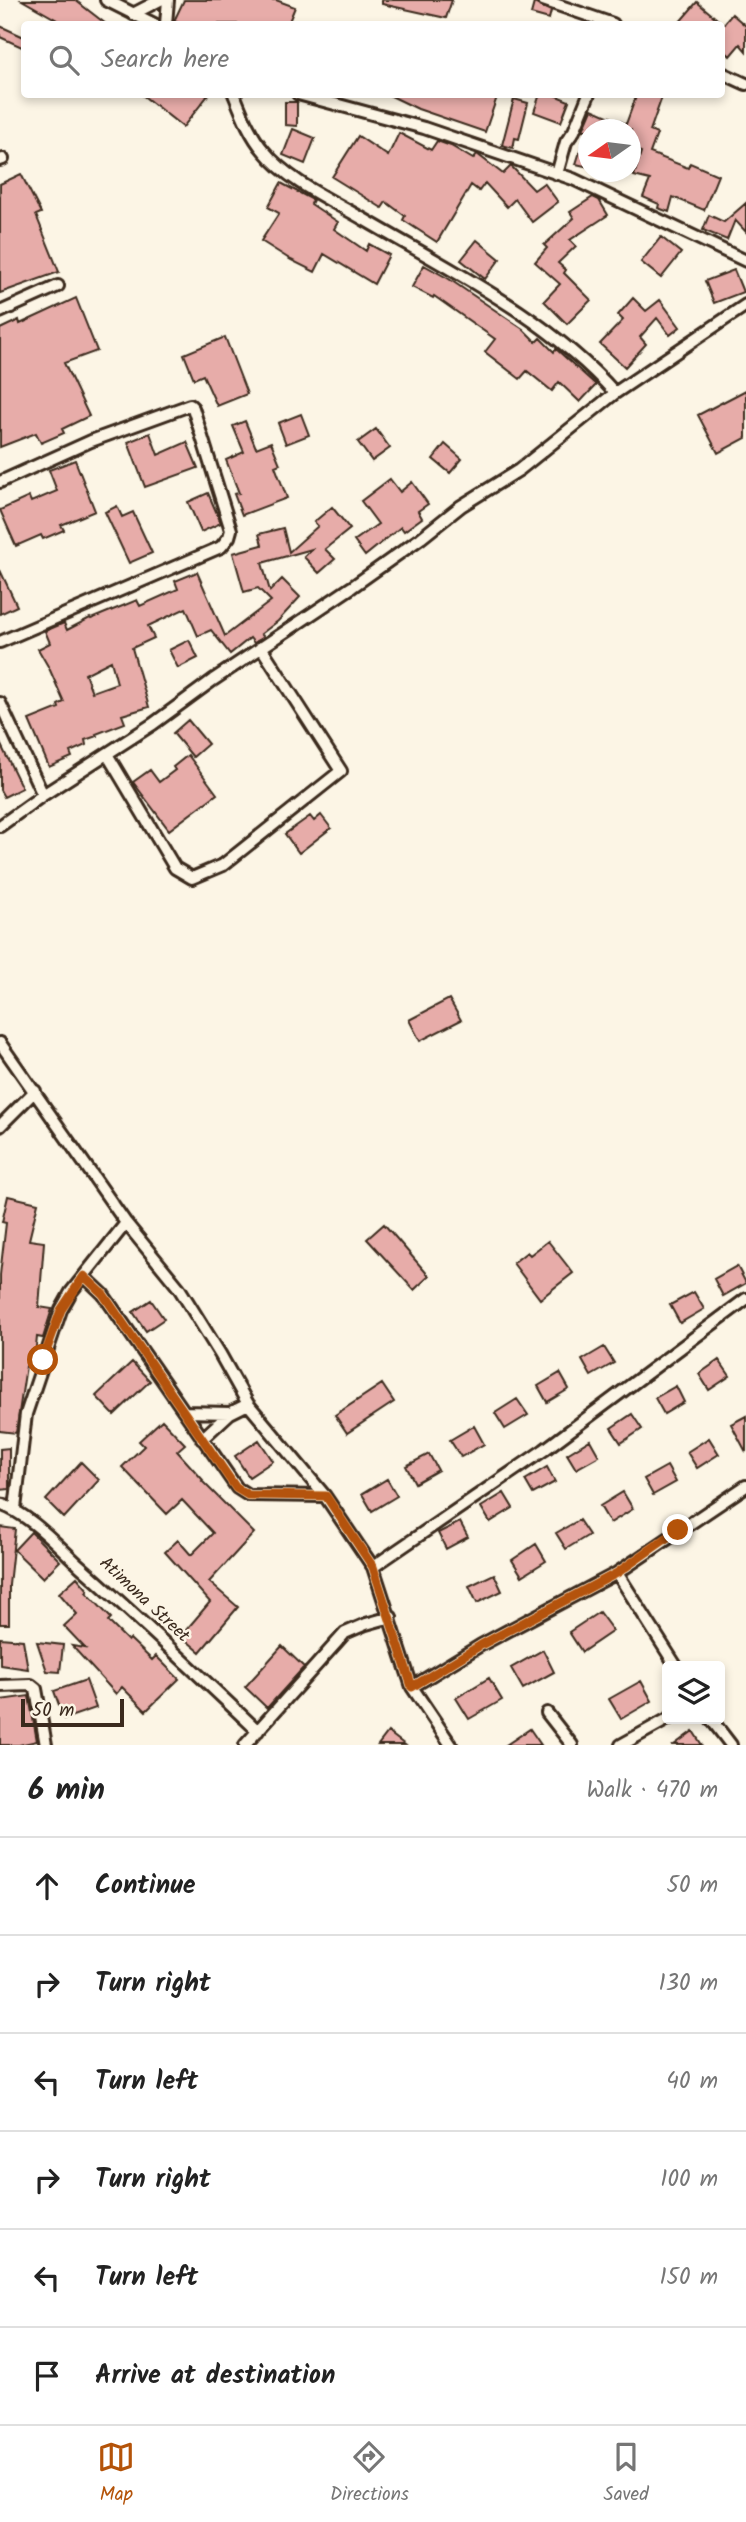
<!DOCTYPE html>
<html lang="en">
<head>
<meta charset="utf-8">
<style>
  body { margin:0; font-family:Kalam,sans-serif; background:#f2f2f2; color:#222 }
  .controls { position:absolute; right:21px; bottom:21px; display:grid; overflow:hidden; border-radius:7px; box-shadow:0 4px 10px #0003 }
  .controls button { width:63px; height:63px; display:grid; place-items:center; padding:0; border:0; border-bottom:2px solid #e0e0e0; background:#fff; color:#222; font:35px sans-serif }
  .compass { position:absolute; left:578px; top:119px; width:63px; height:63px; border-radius:50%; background:#fff; box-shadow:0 4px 10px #0003; rotate:256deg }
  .scale { position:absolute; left:21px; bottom:18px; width:103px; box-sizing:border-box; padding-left:7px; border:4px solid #3b2a1e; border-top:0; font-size:19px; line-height:24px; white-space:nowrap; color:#3b2a1e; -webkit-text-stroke:5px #fcf5e5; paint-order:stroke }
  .stop { position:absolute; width:21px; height:21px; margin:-16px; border:5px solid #b45309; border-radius:50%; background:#fff }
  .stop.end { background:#b45309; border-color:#fff; box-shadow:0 2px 7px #0008 }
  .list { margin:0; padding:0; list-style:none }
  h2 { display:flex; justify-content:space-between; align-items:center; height:91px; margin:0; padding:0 28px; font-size:30px }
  h2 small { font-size:23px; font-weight:400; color:#767676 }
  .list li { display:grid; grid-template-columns:46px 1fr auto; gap:21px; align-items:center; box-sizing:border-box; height:98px; padding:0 28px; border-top:2px solid #e0e0e0 }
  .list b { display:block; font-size:26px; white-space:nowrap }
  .list em { font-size:23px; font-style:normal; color:#767676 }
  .icon { flex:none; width:38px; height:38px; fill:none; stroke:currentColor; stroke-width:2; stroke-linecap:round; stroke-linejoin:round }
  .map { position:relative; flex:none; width:746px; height:1745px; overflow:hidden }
  .search { position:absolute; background:#fff; box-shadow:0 4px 10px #0003; left:21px; right:21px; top:21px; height:77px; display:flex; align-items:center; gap:18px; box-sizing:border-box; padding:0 24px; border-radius:7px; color:#767676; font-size:26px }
  .sheet { height:679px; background:#fff }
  nav { display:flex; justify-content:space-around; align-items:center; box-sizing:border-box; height:98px; border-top:2px solid #e0e0e0; background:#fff; font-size:19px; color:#767676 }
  nav a { display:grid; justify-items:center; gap:4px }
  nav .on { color:#b45309 }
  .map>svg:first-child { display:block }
  .building { fill:#e7aca9; stroke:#3b2a1e; stroke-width:2; fill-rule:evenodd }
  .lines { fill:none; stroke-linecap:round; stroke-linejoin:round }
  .minor-casing { stroke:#3b2a1e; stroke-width:16 }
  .minor { stroke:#fcf5e5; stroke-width:10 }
  .route { stroke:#b45309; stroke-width:9 }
  .labels { text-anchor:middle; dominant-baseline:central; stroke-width:5; stroke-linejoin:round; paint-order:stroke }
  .street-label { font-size:18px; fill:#3b2a1e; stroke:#fcf5e5 }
</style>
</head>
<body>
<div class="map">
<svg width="746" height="1745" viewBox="0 0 746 1745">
  <rect width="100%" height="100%" fill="#fcf5e5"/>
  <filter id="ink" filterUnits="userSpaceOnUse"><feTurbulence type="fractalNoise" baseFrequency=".0143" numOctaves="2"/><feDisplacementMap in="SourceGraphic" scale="14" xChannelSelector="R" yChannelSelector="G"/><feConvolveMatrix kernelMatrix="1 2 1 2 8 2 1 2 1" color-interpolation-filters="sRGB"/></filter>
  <g filter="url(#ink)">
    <path class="building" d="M 22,0 L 75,0 L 106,24 L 53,24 L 57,20 Z
      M 184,0 L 276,0 L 295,7 L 288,24 L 181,24 L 174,21 Z
      M 382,0 L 452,0 L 446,18 L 382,4 Z
      M 697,2 L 723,24 L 678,24 Z
      M 534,3 L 551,11 L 549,19 L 531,14 Z
      M 732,14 L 746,26 L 746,51 L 740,44 L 730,56 L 722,48 L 722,26 Z
      M 0,26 L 24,37 L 24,48 L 0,37 Z
      M 141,94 L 209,94 L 183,127 Z
      M 387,94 L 498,94 L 485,132 L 418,109 Z
      M 540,94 L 552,94 L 569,101 L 561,122 L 534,112 Z
      M 637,94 L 663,94 L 650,131 L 657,134 L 650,153 L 688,168 L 690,163 L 718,175 L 704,210 L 673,197 L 669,212 L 658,208 L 659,204 L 643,197 L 650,180 L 634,176 L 641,152 L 631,148 L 631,130 L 583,130 L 592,109 L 626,124 Z
      M 514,99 L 528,103 L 519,139 L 515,138 L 513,148 L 502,145 Z
      M 285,102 L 297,102 L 297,126 L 285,125 Z
      M 293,129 L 315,138 L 305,164 L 283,155 Z
      M 399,133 L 431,150 L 437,141 L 451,146 L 473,159 L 477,154 L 503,174 L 511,166 L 534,190 L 544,183 L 558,202 L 532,222 L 515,199 L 507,207 L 485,183 L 479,191 L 471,185 L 437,242 L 403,220 L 405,216 L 386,202 L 382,208 L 332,177 L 358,136 L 388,156 Z
      M 586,133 L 589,133 L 589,167 L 576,164 Z
      M 21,174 L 41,213 L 36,215 L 59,272 L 0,293 L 0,184 Z
      M 281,183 L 313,200 L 311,204 L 338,222 L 334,229 L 366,251 L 369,244 L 389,255 L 374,284 L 324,254 L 315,272 L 291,260 L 261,241 L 279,213 L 268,207 Z
      M 593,197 L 599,200 L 608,215 L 570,240 L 576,246 L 558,263 L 566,270 L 564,273 L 591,300 L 567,324 L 544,301 L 560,284 L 535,262 L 547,248 L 544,245 L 574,218 L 570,212 Z
      M 746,203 L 746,232 L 735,220 L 727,240 L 703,230 L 709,215 L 724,222 Z
      M 661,237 L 681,253 L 661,278 L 641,262 Z
      M 477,240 L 500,259 L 485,279 L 461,260 Z
      M 424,265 L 449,279 L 523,329 L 536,342 L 540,338 L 554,352 L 556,349 L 596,385 L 580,402 L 559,382 L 552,391 L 527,371 L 520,379 L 485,352 L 495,339 L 434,296 L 433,298 L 412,287 Z
      M 734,270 L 743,292 L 714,303 L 705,281 Z
      M 76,298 L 97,351 L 64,363 L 89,416 L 62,429 L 64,433 L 41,443 L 36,433 L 0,447 L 0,329 L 19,320 L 20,324 Z
      M 633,298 L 646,311 L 660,300 L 680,327 L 670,335 L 657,318 L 640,337 L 646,344 L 625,367 L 600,344 L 623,320 L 618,315 Z
      M 225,337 L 247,394 L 217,406 L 203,375 L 194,379 L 184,354 Z
      M 746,390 L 746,438 L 718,453 L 698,415 Z
      M 301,414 L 309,435 L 286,444 L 278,423 Z
      M 245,421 L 256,448 L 271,442 L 280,464 L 275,466 L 287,498 L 242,515 L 234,494 L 239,493 L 226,460 L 244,452 L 233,426 Z
      M 376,429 L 390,448 L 372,461 L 358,442 Z
      M 150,433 L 158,455 L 187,442 L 198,468 L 145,487 L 128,442 Z
      M 445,444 L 462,459 L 450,473 L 433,459 Z
      M 75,460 L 95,511 L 61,525 L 64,530 L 43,539 L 41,535 L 16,546 L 0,510 L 29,497 L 31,502 L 57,491 L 49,470 Z
      M 390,479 L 400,492 L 412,482 L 428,504 L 418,511 L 422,518 L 404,531 L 401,527 L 365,556 L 354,541 L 378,524 L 361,501 Z
      M 208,493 L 221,523 L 201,532 L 188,502 Z
      M 117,506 L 122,517 L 133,512 L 152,553 L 129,563 L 105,512 Z
      M 332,507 L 350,529 L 325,549 L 335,559 L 319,573 L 304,557 L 312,549 L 262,563 L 270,591 L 282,579 L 300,597 L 278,621 L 261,634 L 264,637 L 254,643 L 250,638 L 230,654 L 211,630 L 198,636 L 186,608 L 148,626 L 154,638 L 132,648 L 149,707 L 122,715 L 125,723 L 96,734 L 97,736 L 85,740 L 86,745 L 70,752 L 72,757 L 49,767 L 29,720 L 59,708 L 58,705 L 64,702 L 49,668 L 38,649 L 50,643 L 45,631 L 64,623 L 67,630 L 90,618 L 91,619 L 137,600 L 140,606 L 178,589 L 175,581 L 197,572 L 225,636 L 271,601 L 258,588 L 244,592 L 233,553 L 262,545 L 259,534 L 283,528 L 289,552 L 318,526 L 314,522 ZM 111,661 L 117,683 L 92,692 L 85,674 Z
      M 0,570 L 17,606 L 0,614 Z
      M 189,640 L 198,658 L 178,668 L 169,650 Z
      M 188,720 L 208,744 L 193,757 L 173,733 Z
      M 0,743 L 22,788 L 4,797 L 0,790 Z
      M 188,755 L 217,794 L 169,830 L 133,782 L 150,770 L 159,782 L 175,770 L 173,767 Z
      M 321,815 L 331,828 L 299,853 L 285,834 L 310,816 L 314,821 Z
      M 449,999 L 461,1020 L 420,1041 L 409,1020 Z
      M 8,1196 L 38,1203 L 29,1240 L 44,1242 L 39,1307 L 52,1309 L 43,1338 L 37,1337 L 34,1367 L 26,1366 L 16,1433 L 0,1431 L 0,1275 L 6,1223 L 2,1222 Z
      M 384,1224 L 429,1276 L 414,1290 L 367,1239 Z
      M 548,1241 L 573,1273 L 540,1299 L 513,1263 L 527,1252 L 530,1255 Z
      M 737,1266 L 746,1283 L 723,1296 L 714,1279 Z
      M 694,1292 L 704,1309 L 680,1323 L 670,1305 Z
      M 151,1300 L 164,1319 L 146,1331 L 133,1312 Z
      M 604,1347 L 614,1363 L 591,1376 L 582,1360 Z
      M 719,1360 L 730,1376 L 709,1390 L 699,1374 Z
      M 132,1362 L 150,1381 L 114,1415 L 96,1396 Z
      M 560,1373 L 569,1389 L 547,1402 L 538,1386 Z
      M 382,1384 L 394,1402 L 347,1433 L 335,1415 Z
      M 676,1386 L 684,1402 L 664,1414 L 655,1398 Z
      M 517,1399 L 528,1415 L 505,1429 L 495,1413 Z
      M 632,1414 L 642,1429 L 621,1443 L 611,1428 Z
      M 746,1416 L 746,1452 L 731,1424 Z
      M 162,1420 L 185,1444 L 177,1451 L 203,1480 L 202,1481 L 254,1533 L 209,1582 L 238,1607 L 200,1652 L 181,1636 L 210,1602 L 165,1552 L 178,1540 L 191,1555 L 213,1533 L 182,1500 L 167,1514 L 122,1467 L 144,1446 L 139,1441 Z
      M 474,1426 L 484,1444 L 461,1457 L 450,1440 Z
      M 709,1438 L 719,1454 L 697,1468 L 687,1452 Z
      M 259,1440 L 273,1461 L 249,1477 L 235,1456 Z
      M 590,1440 L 599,1456 L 576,1469 L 567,1454 Z
      M 9,1448 L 9,1489 L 0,1490 L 0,1449 Z
      M 429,1454 L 438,1470 L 415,1483 L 406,1466 Z
      M 81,1462 L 99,1480 L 64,1518 L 46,1500 Z
      M 667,1466 L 676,1482 L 653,1495 L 644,1479 Z
      M 547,1467 L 555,1482 L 533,1494 L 525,1480 Z
      M 387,1479 L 397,1496 L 372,1511 L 362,1494 Z
      M 623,1492 L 633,1509 L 610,1523 L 600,1506 Z
      M 504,1493 L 513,1508 L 490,1522 L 481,1507 Z
      M 579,1520 L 589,1535 L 566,1549 L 556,1533 Z
      M 460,1522 L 468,1537 L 446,1549 L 438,1533 Z
      M 0,1527 L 15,1529 L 9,1585 L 9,1624 L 0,1624 Z
      M 31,1532 L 60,1561 L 43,1578 L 14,1550 Z
      M 536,1544 L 546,1561 L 522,1576 L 512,1560 Z
      M 494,1574 L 502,1591 L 477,1603 L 469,1586 Z
      M 77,1577 L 88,1590 L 86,1592 L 111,1618 L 108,1621 L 128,1641 L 130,1639 L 152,1660 L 156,1656 L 179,1679 L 146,1711 L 122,1687 L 116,1694 L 72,1646 L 85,1648 L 64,1626 L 77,1614 L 59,1593 Z
      M 599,1612 L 613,1631 L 582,1652 L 569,1632 Z
      M 0,1638 L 23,1640 L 28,1669 L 0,1665 Z
      M 37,1642 L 63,1645 L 60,1672 L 47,1671 Z
      M 282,1646 L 304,1667 L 267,1708 L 245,1687 Z
      M 543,1650 L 554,1672 L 523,1689 L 511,1668 Z
      M 489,1678 L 502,1700 L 469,1719 L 456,1698 Z
      M 86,1680 L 96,1708 L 64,1719 L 54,1691 Z
      M 641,1681 L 652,1701 L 621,1719 L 609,1699 Z
      M 29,1696 L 37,1741 L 19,1745 L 0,1745 L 0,1700 Z
      M 530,1729 L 541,1745 L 506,1745 Z
      M 693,1731 L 702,1745 L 674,1745 Z
      M 388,1732 L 405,1745 L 378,1745 Z"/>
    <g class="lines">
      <g class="minor-casing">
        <path id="minor" d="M 106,0 L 154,24
          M 543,0 L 613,24
          M 133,14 L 160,0
          M 166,24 L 168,0
          M 722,73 L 746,84
          M 234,94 C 242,114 250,135 264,151 C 289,182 331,200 365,220 C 452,271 547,317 615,393
          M 298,94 L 424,128 L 573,179 L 746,261
          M 0,160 L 3,159
          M 557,174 L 566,142 L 574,131 L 589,94
          M 0,312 L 58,286
          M 0,482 L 91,441 L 190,405 L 193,408 L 231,530 L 229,537 L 221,547 L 0,642
          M 0,703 L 43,795
          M 107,754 L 175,868 L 192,878 L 223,865 L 341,771 L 261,647
          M 0,826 L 43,795 L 153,724 L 213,680 L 352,587 L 421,538 L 461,506 L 519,470 L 615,393 L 746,305
          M 0,1043 L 126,1223 L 179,1288 L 220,1354 L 248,1404 L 325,1496 L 373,1567 L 412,1687 L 451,1745
          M 0,1126 L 35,1091
          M 84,1276 L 103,1294 L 237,1488 L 248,1495 L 325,1496
          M 185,1412 L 230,1413
          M 202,1439 L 230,1413 L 248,1404
          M 0,1504 C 31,1515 56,1544 80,1566 C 141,1620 199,1675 258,1731
          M 15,1509 L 26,1414 L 61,1310 L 71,1292 L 126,1223
          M 373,1567 L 544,1450 L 746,1299
          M 617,1573 L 676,1666
          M 0,1686 L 31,1685 L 36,1689 L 46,1745
          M 412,1687 L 481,1645 L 617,1573 L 746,1486
          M 547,1713 L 572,1745
          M 711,1719 L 731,1745
          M 245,1745 L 345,1633 L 366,1624 L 391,1617
          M 621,1745 L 668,1719"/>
      </g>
      <use href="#minor" class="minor"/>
    </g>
  </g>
  <g class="lines" filter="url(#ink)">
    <path class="route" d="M 43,1360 L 61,1310 L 84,1276 L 103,1294 L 236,1488 L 248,1495 L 326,1496 L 373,1567 L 412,1687 L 481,1645 L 617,1573 L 678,1530"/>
  </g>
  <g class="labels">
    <g class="street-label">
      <text transform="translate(144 1600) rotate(43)">Atimona Street</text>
    </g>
  </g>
</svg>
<div class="controls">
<button><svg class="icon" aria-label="layers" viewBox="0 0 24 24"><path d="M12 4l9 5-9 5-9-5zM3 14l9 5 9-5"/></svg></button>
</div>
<svg class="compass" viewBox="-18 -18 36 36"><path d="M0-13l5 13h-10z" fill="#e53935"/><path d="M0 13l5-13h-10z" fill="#767676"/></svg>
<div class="scale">50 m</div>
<div class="stop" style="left:43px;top:1360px"></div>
<div class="stop end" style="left:678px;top:1530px"></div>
<div class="search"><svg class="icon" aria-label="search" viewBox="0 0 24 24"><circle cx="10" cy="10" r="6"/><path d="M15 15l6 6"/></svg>Search here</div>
</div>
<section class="sheet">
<h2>6 min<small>Walk · 470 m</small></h2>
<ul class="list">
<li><svg class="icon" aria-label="ahead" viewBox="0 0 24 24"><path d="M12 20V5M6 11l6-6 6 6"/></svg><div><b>Continue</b></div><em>50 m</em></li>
<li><svg class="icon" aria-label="right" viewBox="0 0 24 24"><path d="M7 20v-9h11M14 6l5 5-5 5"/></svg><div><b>Turn right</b></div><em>130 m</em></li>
<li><svg class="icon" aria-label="left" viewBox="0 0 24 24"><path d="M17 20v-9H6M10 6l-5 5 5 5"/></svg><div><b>Turn left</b></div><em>40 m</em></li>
<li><svg class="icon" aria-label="right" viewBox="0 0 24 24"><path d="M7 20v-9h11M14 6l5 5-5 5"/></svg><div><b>Turn right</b></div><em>100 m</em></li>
<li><svg class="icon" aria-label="left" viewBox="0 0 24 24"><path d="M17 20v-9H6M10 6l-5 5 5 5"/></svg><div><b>Turn left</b></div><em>150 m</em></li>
<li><svg class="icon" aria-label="arrive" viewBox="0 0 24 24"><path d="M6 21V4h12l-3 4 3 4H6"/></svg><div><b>Arrive at destination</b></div></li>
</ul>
</section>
<nav>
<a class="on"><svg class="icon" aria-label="map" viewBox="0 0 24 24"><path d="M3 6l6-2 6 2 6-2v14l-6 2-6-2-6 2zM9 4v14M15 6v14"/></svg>Map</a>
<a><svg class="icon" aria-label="directions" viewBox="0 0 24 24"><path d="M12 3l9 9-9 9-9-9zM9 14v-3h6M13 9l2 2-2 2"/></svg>Directions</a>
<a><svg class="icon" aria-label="saved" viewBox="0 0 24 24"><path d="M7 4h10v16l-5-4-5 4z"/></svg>Saved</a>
</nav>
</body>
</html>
